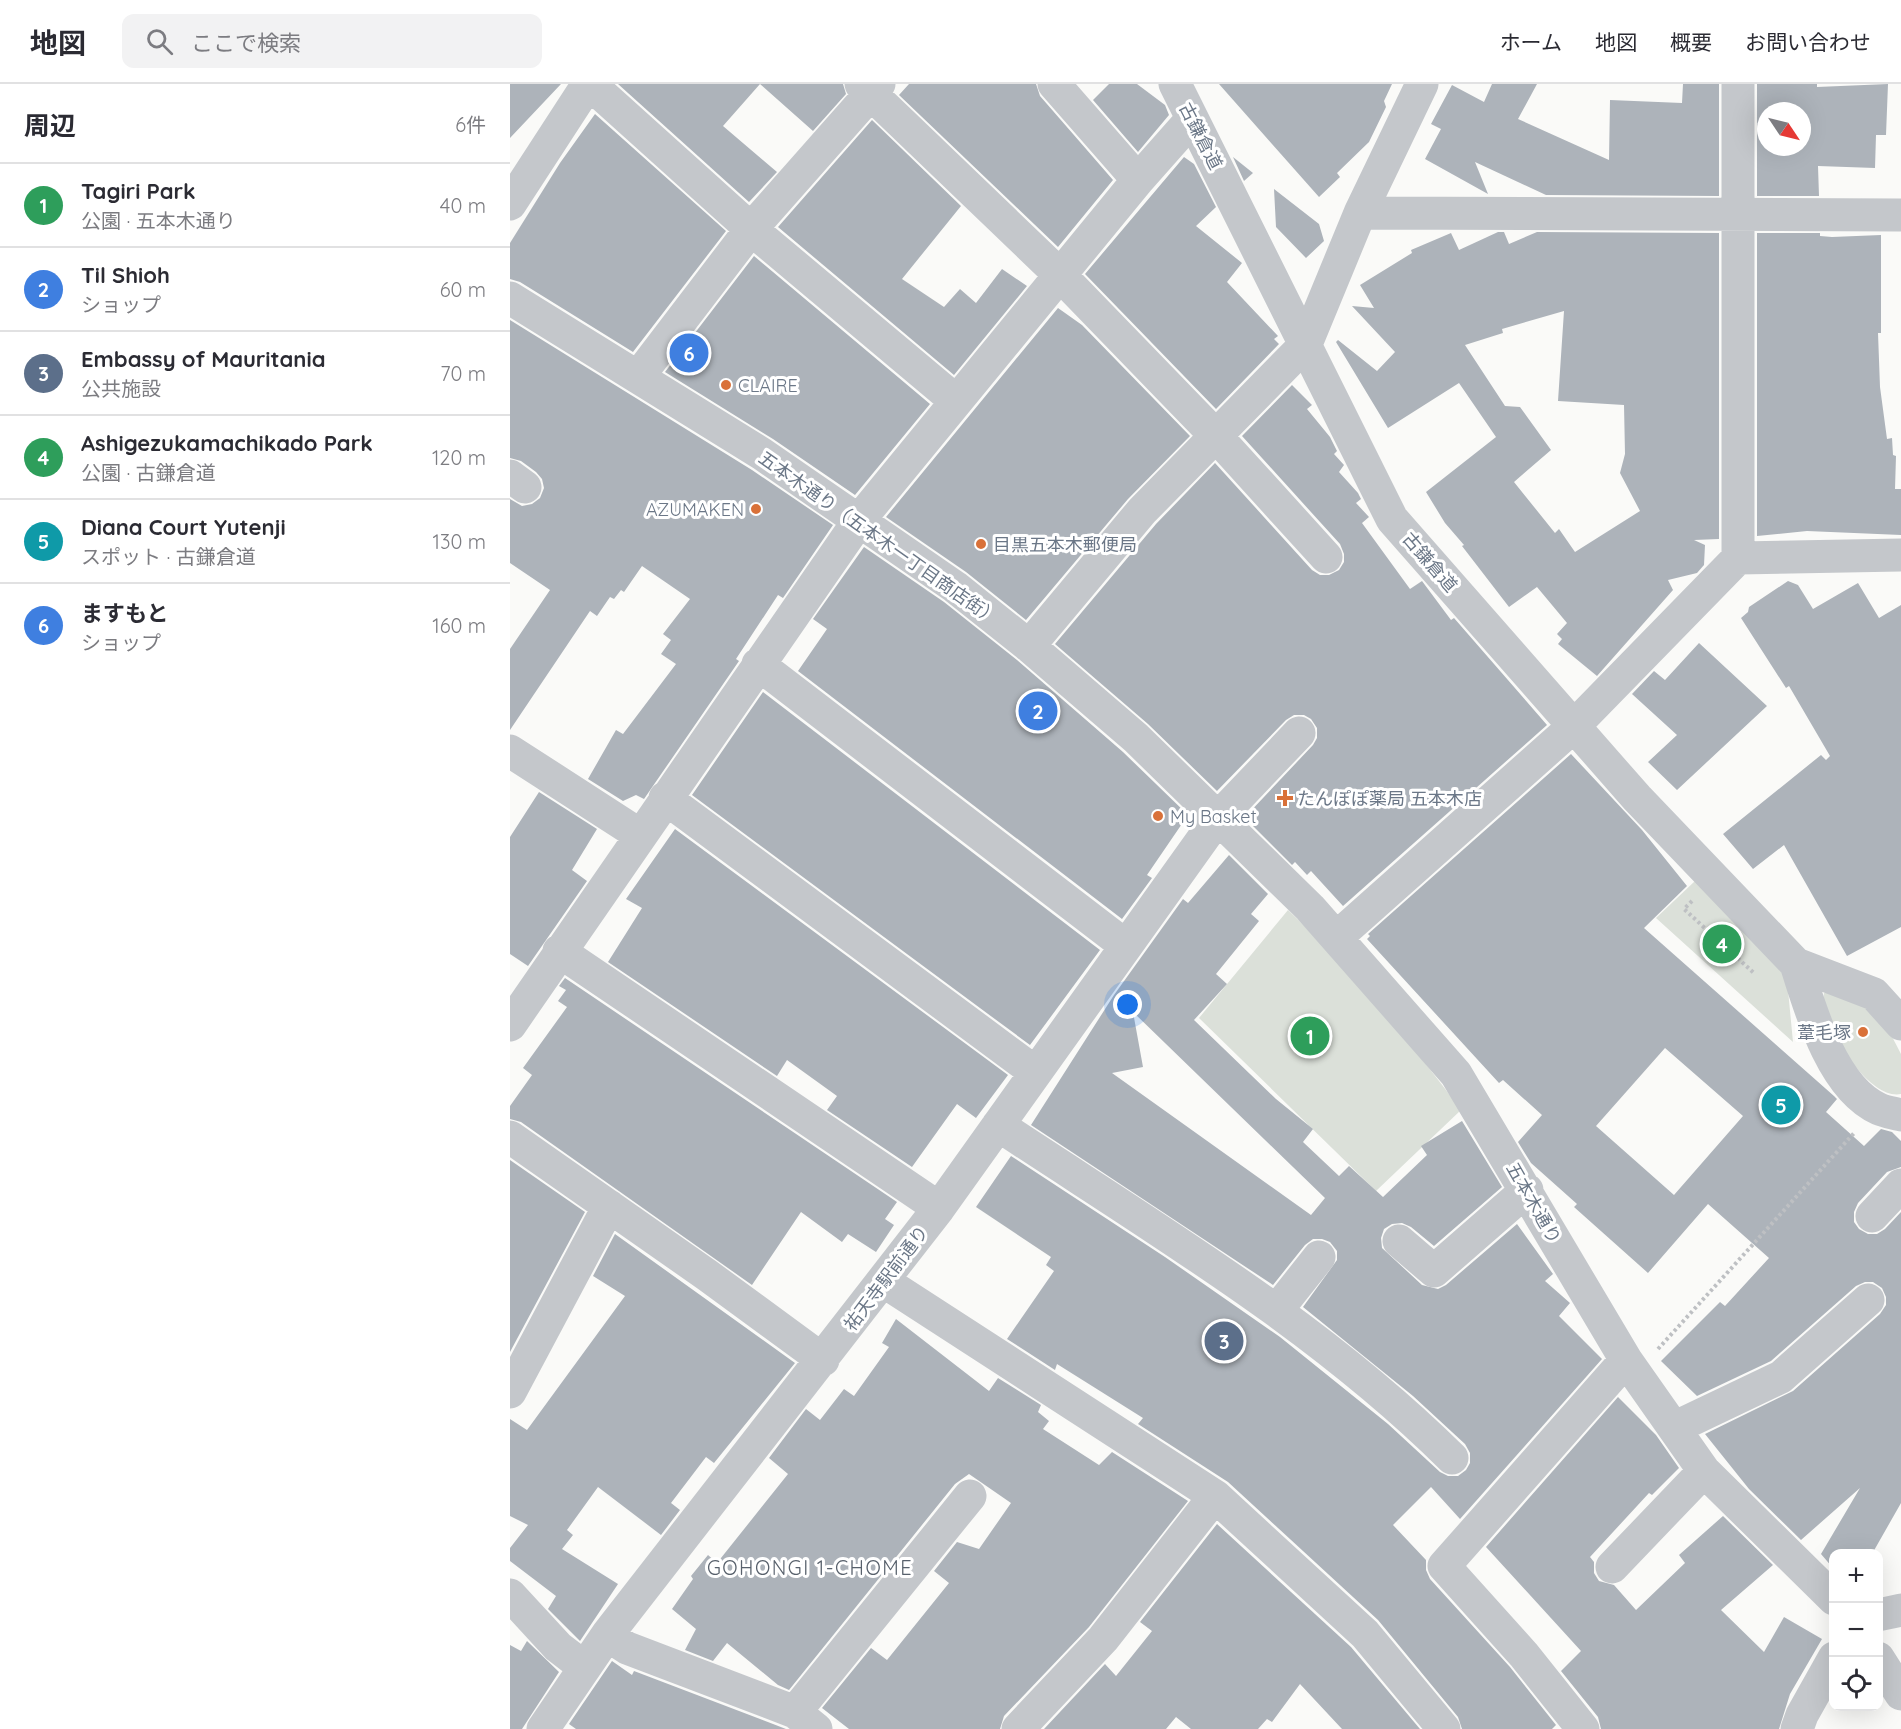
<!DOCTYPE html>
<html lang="ja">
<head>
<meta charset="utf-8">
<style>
  body { margin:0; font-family:Quicksand,"Noto Sans JP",sans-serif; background:#f2f2f3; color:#2b2b33 }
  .controls { position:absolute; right:18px; bottom:18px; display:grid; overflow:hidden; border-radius:12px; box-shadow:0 6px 24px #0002 }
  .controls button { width:54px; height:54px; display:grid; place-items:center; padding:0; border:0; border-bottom:2px solid #e1e1e2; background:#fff; color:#2b2b33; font:30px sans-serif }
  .compass { position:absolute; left:1247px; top:18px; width:54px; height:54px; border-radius:50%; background:#fff; box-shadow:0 6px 24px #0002; rotate:125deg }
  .you { position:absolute; left:618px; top:921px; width:21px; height:21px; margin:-15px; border:4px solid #fff; border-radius:50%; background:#1a73e8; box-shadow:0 0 0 9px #1a73e833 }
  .badge { display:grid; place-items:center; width:39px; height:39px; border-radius:50%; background:#db2777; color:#fff; font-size:20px; font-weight:700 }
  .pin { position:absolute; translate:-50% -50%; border:3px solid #fff; box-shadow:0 2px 6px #0006 }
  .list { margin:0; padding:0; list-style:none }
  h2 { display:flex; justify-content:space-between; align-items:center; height:78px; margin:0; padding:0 24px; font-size:26px }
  h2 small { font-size:20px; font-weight:400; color:#7c7c81 }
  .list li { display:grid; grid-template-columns:39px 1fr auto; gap:18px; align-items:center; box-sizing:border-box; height:84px; padding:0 24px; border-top:2px solid #e1e1e2 }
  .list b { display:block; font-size:22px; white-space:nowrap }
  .list p { margin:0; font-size:20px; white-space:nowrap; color:#7c7c81 }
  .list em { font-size:20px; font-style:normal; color:#7c7c81 }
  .icon { flex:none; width:33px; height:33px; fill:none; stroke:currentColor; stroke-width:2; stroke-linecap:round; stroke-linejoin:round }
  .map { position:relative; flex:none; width:1391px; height:1645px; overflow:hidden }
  header { display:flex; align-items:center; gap:36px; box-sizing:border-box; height:84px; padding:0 30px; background:#fff; border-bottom:2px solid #e1e1e2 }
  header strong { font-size:28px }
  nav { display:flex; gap:33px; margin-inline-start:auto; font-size:21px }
  .search { width:420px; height:54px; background:#f2f2f3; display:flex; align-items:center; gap:15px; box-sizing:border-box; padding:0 21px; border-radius:12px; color:#7c7c81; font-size:22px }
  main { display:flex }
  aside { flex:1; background:#fff }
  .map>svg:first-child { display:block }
  .green { fill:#dbe0d9 }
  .building { fill:#adb3ba; fill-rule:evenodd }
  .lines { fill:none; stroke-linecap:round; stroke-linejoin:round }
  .path { stroke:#bec0c3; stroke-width:4; stroke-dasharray:3 3; stroke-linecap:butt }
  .minor { stroke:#c4c7cb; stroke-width:33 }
  .poi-dot { fill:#d97139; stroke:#fff; stroke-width:2 }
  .labels { text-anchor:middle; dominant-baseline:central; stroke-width:6; stroke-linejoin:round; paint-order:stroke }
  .street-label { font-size:18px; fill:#6b7787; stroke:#fff }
  .poi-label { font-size:18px; fill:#6b7787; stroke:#fff; text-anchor:start }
  .neighbourhood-label { font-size:20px; letter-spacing:1.5px; fill:#58616c; stroke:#fff }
</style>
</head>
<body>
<header>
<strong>地図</strong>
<div class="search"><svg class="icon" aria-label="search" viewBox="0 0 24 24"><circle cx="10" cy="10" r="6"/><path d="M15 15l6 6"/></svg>ここで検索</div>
<nav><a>ホーム</a><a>地図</a><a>概要</a><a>お問い合わせ</a></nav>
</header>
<main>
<aside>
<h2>周辺<small>6件</small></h2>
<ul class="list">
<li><span class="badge" style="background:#2e9e5b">1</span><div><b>Tagiri Park</b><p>公園 · 五本木通り</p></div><em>40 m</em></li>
<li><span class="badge" style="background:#3f7fe0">2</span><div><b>Til Shioh</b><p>ショップ</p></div><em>60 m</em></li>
<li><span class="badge" style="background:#5c6f8a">3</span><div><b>Embassy of Mauritania</b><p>公共施設</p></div><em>70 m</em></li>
<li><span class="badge" style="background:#2e9e5b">4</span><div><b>Ashigezukamachikado Park</b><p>公園 · 古鎌倉道</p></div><em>120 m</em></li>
<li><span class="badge" style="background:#0f9aa8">5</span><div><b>Diana Court Yutenji</b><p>スポット · 古鎌倉道</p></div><em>130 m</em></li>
<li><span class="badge" style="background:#3f7fe0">6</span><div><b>ますもと</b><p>ショップ</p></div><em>160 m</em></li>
</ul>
</aside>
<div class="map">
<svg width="1391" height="1645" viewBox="0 0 1391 1645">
  <rect width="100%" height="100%" fill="#fafaf8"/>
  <path class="green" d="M 1185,797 L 1276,885 L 1283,958 L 1146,834 Z
    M 778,826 C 842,887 898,955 951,1026 L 866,1107 L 689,934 Z
    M 1323,907 L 1358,921 L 1376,941 L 1391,970 L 1391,1010 C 1357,1017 1309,936 1314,909 Z"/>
  <path class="building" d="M 0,0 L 51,0 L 0,54 Z
    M 108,0 L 333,0 L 336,10 L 303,47 L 250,0 L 213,42 L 267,88 L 239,118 Z
    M 399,0 L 526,0 L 530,12 L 603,96 L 548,163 L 389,11 Z
    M 599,0 L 627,0 L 655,21 L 659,31 L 628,68 L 583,16 Z
    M 709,0 L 882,0 L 874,17 L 876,23 L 859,58 L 827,89 L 830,93 L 809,113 Z
    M 982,0 L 1027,0 L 1008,35 L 1099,76 L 1100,16 L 1172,19 L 1173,0 L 1209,0 L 1209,112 L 1036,111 L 965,78 L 978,110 L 915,75 L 931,45 L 921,40 L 942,1 L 974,18 Z
    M 1247,0 L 1307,0 L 1307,3 L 1378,0 L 1376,51 L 1366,51 L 1365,84 L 1308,82 L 1309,112 L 1247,112 ZM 1256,27 L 1292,27 L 1292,63 L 1256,63 Z
    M 85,30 L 216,147 L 123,268 L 10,198 L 0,195 L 0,159 L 50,79 Z
    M 362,36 L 451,122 L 392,195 L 434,223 L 450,205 L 466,219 L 492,185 L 517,202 L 444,291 L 268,143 Z
    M 674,73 L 684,80 L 706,123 L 686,142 L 732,179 L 717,198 L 768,252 L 764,255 L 769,260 L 706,325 L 575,190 Z
    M 723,73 L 743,89 L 734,97 Z
    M 764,105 L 809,140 L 814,157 L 796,174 L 766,143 Z
    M 988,148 L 994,148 L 999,160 L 1027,148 L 1209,149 L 1209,455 L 1184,456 L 1195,461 L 1194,481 L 1187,489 L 1158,496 L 1163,506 L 1087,592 L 1048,560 L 1052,555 L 1047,550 L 1057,539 L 1027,503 L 999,523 L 952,462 L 954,461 L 935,439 L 916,408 L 986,353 L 949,299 L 878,344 L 826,258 L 828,256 L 867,287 L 885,268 L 842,222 L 864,224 L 850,201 L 902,169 L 901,166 L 941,149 L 949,166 ZM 1054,227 L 1048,317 L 1114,321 L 1115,370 L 1110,389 L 1130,427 L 1065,468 L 1049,445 L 1045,449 L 1004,398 L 1041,366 L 1010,323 L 995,322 L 955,261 L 993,249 L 992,245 Z
    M 1247,149 L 1310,149 L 1310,152 L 1322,153 L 1371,151 L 1371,249 L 1368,249 L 1370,303 L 1377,355 L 1382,354 L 1383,371 L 1386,372 L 1385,405 L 1391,405 L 1391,451 L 1297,447 L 1247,452 Z
    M 244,172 L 420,320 L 345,411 L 263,355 L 155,288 Z
    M 548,224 L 572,241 L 680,352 L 618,415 L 516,536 L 456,488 L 376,433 Z
    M 0,236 L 242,386 L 323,441 L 273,514 L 268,511 L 226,575 L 229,577 L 134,715 L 126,711 L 113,717 L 78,695 L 106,646 L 113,650 L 166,580 L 151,570 L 161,556 L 153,550 L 180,515 L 132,482 L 114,508 L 111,506 L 104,515 L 100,513 L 87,532 L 80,527 L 0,646 L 0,565 L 40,506 L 0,479 L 0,415 L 12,422 L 22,420 L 30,414 L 34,404 L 32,395 L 26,388 L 11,377 L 0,374 Z
    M 782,301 L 802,321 L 797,325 L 820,353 L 827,367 L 824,370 L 834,381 L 829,388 L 848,409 L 851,415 L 846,419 L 859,433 L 852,439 L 900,505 L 912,497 L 941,536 L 944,534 L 1037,641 L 833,822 L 801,787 L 797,791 L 785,778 L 782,781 L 743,742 L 745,739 L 736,732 L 803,661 L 807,654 L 807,644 L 801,635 L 794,631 L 784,631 L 776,636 L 707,707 L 638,640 L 545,560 L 646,440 L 705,379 L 802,486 L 810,491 L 819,491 L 829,486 L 834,478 L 834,470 L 830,460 L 732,352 Z
    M 354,463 L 434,518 L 507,576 L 613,668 L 678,731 L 637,791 L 642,794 L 612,835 L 288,587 L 317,545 L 303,535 Z
    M 1278,497 L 1288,501 L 1303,525 L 1348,499 L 1369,534 L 1391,521 L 1391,843 L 1337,872 L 1274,761 L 1243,785 L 1213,750 L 1311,671 L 1316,676 L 1320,672 L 1279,602 L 1276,604 L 1231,534 L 1238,528 L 1239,523 Z
    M 1189,559 L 1257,622 L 1167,706 L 1138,678 L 1167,651 L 1122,610 L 1144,587 L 1155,596 Z
    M 253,608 L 590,866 L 520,961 L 182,711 Z
    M 1061,670 L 1132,746 L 1177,802 L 1134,844 L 1324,1012 L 1327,1015 L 1316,1028 L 1354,1062 L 1371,1045 L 1382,1048 L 1391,1057 L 1391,1083 L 1377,1088 L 1348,1119 L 1344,1128 L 1344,1138 L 1349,1145 L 1358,1150 L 1367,1150 L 1375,1145 L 1391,1128 L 1391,1419 L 1362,1470 L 1323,1470 L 1323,1484 L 1311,1470 L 1350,1404 L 1291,1456 L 1239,1405 L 1195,1350 L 1283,1307 L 1370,1230 L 1376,1221 L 1376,1213 L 1372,1204 L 1363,1198 L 1355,1198 L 1346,1202 L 1261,1277 L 1187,1312 L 1151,1277 L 1210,1218 L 1215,1222 L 1259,1174 L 1198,1120 L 1138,1189 L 1064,1123 L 1067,1120 L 1021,1079 L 1008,1058 L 1032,1031 L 993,996 L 989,999 L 857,855 L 860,852 L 858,850 ZM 1155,964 L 1233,1032 L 1164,1111 L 1086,1042 Z
    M 29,708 L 87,745 L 62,786 L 77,797 L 18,882 L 0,870 L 0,753 Z
    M 165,745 L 498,991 L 466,1034 L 447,1020 L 402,1083 L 317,1026 L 327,1012 L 277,976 L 267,992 L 98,878 L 132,824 L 116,815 Z
    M 719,771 L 758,810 L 741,830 L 749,837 L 706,890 L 717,900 L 684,936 L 766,1015 L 803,1045 L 793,1058 L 829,1092 L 839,1082 L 873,1113 L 917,1071 L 911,1062 L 952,1037 L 992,1103 L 924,1162 L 901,1143 L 892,1139 L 882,1140 L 874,1145 L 871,1154 L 872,1164 L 912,1201 L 928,1205 L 936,1201 L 1007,1140 L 1043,1190 L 1035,1197 L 1060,1219 L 1049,1232 L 1092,1275 L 950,1435 L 921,1403 L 883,1441 L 916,1476 L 916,1486 L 920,1495 L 1000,1583 L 1046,1641 L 1042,1645 L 952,1645 L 948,1633 L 868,1536 L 718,1398 L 628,1340 L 633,1334 L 547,1280 L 545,1286 L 497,1255 L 544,1187 L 536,1181 L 541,1173 L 466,1123 L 501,1072 L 655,1173 L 770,1253 L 878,1340 L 930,1388 L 938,1392 L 948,1392 L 956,1386 L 960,1379 L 960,1369 L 955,1360 L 903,1312 L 793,1223 L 827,1176 L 827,1167 L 820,1158 L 812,1155 L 803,1155 L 795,1161 L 763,1201 L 521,1041 L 604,911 L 673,815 L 678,819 ZM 623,928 L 815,1114 L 801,1131 L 602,989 L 633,983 Z
    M 55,894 L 387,1118 L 375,1135 L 384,1141 L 366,1168 L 338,1150 L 332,1158 L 291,1128 L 242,1201 L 11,1038 L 0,1035 L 0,1022 L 22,991 L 13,984 L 57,923 L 48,917 L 56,906 L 49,902 Z
    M 0,1076 L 75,1128 L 0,1268 Z
    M 105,1150 L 285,1279 L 204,1379 L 196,1373 L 161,1419 L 170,1426 L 151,1451 L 88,1403 L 57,1446 L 63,1451 L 52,1465 L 108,1500 L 70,1557 L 38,1525 L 46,1512 L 0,1477 L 0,1464 L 18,1441 L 0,1432 L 0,1335 L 17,1346 L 115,1212 L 83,1192 Z
    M 386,1235 L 479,1307 L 488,1294 L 531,1321 L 528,1328 L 539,1337 L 533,1345 L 589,1381 L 602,1368 L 678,1417 L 579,1543 L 494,1632 L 490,1645 L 339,1645 L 312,1624 L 361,1564 L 377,1576 L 439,1499 L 424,1487 L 447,1458 L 469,1465 L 501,1419 L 459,1390 L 445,1400 L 279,1606 L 268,1601 L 217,1559 L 203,1577 L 175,1566 L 186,1545 L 162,1525 L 183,1495 L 181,1492 L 198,1471 L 207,1479 L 278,1390 L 259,1374 L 296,1325 L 310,1336 L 334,1305 L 344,1312 L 379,1263 L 372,1259 Z
    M 1108,1313 L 1146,1351 L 1169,1384 L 1142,1411 L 1139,1409 L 1080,1473 L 1084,1478 L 1084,1489 L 1089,1497 L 1104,1501 L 1126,1526 L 1175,1479 L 1169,1471 L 1213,1432 L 1263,1481 L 1211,1526 L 1254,1568 L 1274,1533 L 1312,1555 L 1280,1610 L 1269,1645 L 1091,1645 L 1088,1633 L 1051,1587 L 1071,1567 L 976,1463 Z
    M 707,1440 L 841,1563 L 910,1645 L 832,1645 L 790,1600 L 762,1638 L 757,1635 L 748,1645 L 681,1645 L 666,1633 L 656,1645 L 534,1645 L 595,1580 L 606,1592 L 642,1547 L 630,1538 Z
    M 17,1557 L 49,1588 L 12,1645 L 0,1645 L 0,1561 L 11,1567 Z
    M 102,1577 L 122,1591 L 124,1587 L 276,1645 L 66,1645 L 59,1640 Z"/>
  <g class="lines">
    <path class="path" d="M 1182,817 L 1174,825 L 1245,890
      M 1148,1265 L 1345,1048"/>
    <path class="minor" d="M 80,0 L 241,145 L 446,317
      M 351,0 L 550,191 L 706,352 L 816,473
      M 544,0 L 628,96
      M 665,0 L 882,435 L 1127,714 L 1286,880 L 1364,910 L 1391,940
      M 1228,0 L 1228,474
      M 0,120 L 78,0
      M 850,129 L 1391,131
      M 0,214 L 252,370 L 445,503 L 519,562 L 626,654 L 800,824 L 946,990 L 1116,1276 L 1194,1387 L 1324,1515
      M 128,293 L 241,145 L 369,0
      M 0,392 L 15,403
      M 519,562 L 632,427 L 796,260 L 850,129 L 912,0
      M 248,580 L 616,862
      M 0,667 L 130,751
      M 155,714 L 525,988
      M 827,853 L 1063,643 L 1228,474 L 1391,471
      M 49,867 L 429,1124
      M 1286,880 C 1300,925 1322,1004 1369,1025 C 1376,1028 1384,1029 1391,1031
      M 0,941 L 350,435 L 628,96 L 682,35
      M 488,1041 C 645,1145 808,1241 942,1374
      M 0,1053 L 197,1191 L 313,1276
      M 1362,1132 L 1391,1101
      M 889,1157 L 924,1187 L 1017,1106
      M 373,1197 L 705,1412 L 855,1550 L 934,1645
      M 767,1226 L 809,1173
      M 0,1308 L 99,1122
      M 1164,1344 L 1271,1293 L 1358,1216
      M 1102,1483 L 1194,1387
      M 0,1511 L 48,1563 L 74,1583
      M 1368,1531 L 1391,1526
      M 97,1551 L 117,1564 L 285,1628 L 306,1645
      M 1368,1574 L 1391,1610
      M 285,1628 L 460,1412
      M 33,1645 L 97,1551 L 429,1124 L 707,735 L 789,649
      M 508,1645 L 593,1555 L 705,1412
      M 1073,1645 L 1014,1571 L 934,1482 L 1116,1276
      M 1287,1645 L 1292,1631 L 1324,1574"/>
  </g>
  <g class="poi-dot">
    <circle cx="216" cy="301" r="6"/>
    <circle cx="246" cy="425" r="6"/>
    <circle cx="471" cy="460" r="6"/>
    <path d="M772 705h6v6h6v6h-6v6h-6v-6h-6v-6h6z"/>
    <circle cx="648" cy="732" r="6"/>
    <circle cx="1353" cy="948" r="6"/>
  </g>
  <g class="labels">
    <g class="street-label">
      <text transform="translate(691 52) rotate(63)">古鎌倉道</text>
      <text transform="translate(369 454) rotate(35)">五本木通り（五本木一丁目商店街）</text>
      <text transform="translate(920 478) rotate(49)">古鎌倉道</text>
      <text transform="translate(1024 1119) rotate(60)">五本木通り</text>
      <text transform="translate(376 1194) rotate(-53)">祐天寺駅前通り</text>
    </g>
    <g class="poi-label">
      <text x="228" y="301">CLAIRE</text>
      <text x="234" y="425" text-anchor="end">AZUMAKEN</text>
      <text x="483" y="460">目黒五本木郵便局</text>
      <text x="787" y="714">たんぽぽ薬局 五本木店</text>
      <text x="660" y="732">My Basket</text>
      <text x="1341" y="948" text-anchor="end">葦毛塚</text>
    </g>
    <g class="neighbourhood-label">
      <text x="300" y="1483">GOHONGI 1-CHOME</text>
    </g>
  </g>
</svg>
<div class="controls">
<button>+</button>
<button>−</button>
<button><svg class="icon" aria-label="locate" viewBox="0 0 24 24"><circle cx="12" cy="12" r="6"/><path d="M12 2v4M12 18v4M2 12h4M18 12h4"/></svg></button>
</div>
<svg class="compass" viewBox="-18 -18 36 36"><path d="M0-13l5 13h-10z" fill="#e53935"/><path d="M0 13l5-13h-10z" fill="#7c7c81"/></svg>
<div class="you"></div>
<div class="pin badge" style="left:800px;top:952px;background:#2e9e5b">1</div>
<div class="pin badge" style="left:528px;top:627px;background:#3f7fe0">2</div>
<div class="pin badge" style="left:714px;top:1257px;background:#5c6f8a">3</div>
<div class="pin badge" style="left:1212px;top:860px;background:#2e9e5b">4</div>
<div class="pin badge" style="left:1271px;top:1021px;background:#0f9aa8">5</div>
<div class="pin badge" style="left:179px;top:269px;background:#3f7fe0">6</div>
</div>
</main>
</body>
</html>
